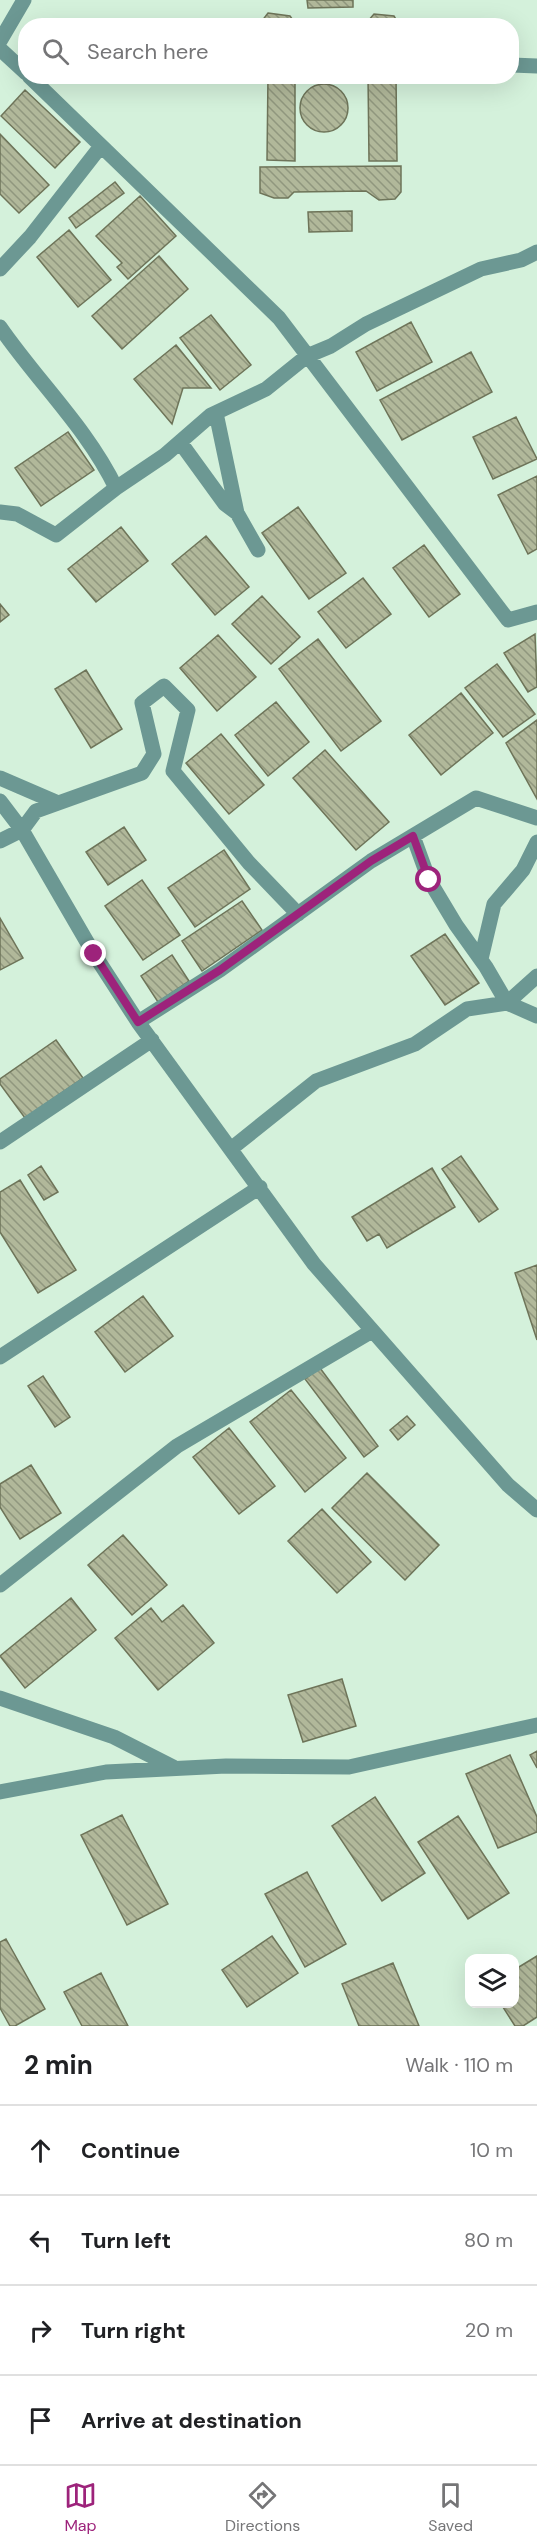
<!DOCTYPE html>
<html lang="en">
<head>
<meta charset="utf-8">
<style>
  body { margin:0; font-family:"DM Sans",sans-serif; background:#f6f6f6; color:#202124 }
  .controls { position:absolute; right:18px; bottom:18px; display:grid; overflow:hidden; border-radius:12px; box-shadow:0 6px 24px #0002 }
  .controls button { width:54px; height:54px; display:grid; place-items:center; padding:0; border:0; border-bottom:2px solid #e0e0e0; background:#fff; color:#202124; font:30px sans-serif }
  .stop { position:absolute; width:18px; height:18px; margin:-14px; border:4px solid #9d237b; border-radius:50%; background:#fff }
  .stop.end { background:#9d237b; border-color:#fff; box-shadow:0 2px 6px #0008 }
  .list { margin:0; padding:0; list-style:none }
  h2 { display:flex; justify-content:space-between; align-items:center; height:78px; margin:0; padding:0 24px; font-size:26px }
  h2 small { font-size:20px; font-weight:400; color:#757577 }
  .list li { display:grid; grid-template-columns:39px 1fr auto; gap:18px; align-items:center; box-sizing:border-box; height:90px; padding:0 24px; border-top:2px solid #e0e0e0 }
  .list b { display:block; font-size:22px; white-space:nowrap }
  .list em { font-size:20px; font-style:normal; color:#757577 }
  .icon { flex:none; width:33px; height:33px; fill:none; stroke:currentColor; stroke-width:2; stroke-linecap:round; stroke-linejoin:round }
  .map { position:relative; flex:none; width:537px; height:2026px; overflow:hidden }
  .search { position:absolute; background:#fff; box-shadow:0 6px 24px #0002; left:18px; right:18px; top:18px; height:66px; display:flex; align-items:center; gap:15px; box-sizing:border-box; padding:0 21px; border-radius:24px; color:#757577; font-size:22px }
  .sheet { height:438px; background:#fff }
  nav { display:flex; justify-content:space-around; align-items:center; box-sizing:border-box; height:84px; border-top:2px solid #e0e0e0; background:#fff; font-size:16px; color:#757577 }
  nav a { display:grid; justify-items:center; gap:3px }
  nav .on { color:#9d237b }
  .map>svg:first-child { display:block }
  .building { fill:url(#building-back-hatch); stroke:#6e7459; stroke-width:1.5 }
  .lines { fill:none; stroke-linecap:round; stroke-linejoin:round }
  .minor { stroke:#6c9893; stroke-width:15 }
  .route { stroke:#9d237b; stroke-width:8 }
</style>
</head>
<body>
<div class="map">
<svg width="537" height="2026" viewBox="0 0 537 2026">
  <defs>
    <pattern id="building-back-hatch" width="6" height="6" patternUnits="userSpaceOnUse" patternTransform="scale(1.5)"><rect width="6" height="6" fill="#b1b89a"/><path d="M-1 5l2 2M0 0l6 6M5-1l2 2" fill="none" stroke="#90977e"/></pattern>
  </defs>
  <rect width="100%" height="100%" fill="#d4f1db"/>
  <path class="building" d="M 307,0 L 353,0 L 353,7 L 308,8 Z
    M 268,13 L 290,16 L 295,23 L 368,21 L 374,14 L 394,16 L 400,26 L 258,26 Z
    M 268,76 L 295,76 L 295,161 L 267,160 Z
    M 368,76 L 396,76 L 397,161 L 369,161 Z
    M300 108a24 24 0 1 1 48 0a24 24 0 1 1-48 0Z
    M 25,90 L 80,142 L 55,168 L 1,116 Z
    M 0,134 L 49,185 L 19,213 L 0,194 Z
    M 401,166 L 401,192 L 395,199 L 379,200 L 366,191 L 294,192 L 288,198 L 274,198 L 260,193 L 260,167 Z
    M 115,182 L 124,193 L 76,228 L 69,218 Z
    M 140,196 L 176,236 L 128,279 L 117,267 L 122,263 L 96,236 Z
    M 352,211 L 352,231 L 309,232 L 308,212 Z
    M 69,230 L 111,280 L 78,307 L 37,257 Z
    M 159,256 L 188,289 L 122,349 L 92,316 Z
    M 211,315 L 251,365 L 220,390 L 180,338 Z
    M 411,322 L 432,362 L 377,391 L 356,352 Z
    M 176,345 L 211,388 L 183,388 L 172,424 L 134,379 Z
    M 471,352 L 492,392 L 402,440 L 380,400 Z
    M 516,417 L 537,459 L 493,479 L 473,437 Z
    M 68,432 L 94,470 L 41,506 L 15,468 Z
    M 537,476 L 537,549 L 528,554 L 498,495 Z
    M 298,507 L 346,573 L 309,599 L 262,533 Z
    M 121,527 L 148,561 L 96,602 L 68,569 Z
    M 206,536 L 249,587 L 215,615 L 172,564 Z
    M 424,545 L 460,594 L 429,617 L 393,568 Z
    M 363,578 L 391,614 L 346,648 L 318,612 Z
    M 262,596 L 300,637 L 271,664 L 232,624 Z
    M 0,604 L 9,615 L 0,622 Z
    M 535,634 L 537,687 L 528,692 L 504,653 Z
    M 218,635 L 256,677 L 217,711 L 180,668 Z
    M 318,639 L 381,721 L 341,751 L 279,669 Z
    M 497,664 L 535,714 L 503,737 L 465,688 Z
    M 86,670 L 122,729 L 91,748 L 55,689 Z
    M 461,693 L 493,733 L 441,775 L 409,735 Z
    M 276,702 L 309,742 L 268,776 L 235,735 Z
    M 537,720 L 537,799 L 506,743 Z
    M 221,734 L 264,785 L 229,814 L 186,763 Z
    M 325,750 L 389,822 L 356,850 L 293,778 Z
    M 124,827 L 146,860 L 108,885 L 86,852 Z
    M 224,850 L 250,889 L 195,927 L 168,888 Z
    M 142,880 L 180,935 L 143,960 L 105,906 Z
    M 242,901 L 262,930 L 202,971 L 182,941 Z
    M 0,918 L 23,958 L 0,970 Z
    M 445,934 L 479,983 L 445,1005 L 411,956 Z
    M 172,955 L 189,981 L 158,1002 L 141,976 Z
    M 56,1040 L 83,1078 L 25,1118 L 0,1084 L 0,1079 Z
    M 461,1156 L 498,1209 L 479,1222 L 442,1169 Z
    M 41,1166 L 58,1192 L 44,1200 L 28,1175 Z
    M 432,1168 L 455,1207 L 387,1248 L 379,1234 L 367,1241 L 352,1217 Z
    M 20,1180 L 76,1270 L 38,1293 L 0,1232 L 0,1192 Z
    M 537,1265 L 537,1340 L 515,1273 Z
    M 143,1296 L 173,1336 L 125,1372 L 95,1332 Z
    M 320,1368 L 378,1446 L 364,1457 L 305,1379 Z
    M 43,1376 L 70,1417 L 55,1427 L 28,1386 Z
    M 291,1390 L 346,1458 L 305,1492 L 250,1422 Z
    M 407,1416 L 415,1425 L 398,1440 L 390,1430 Z
    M 229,1428 L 275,1486 L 239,1514 L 193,1457 Z
    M 31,1465 L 61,1513 L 20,1539 L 0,1507 L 0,1484 Z
    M 367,1473 L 439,1545 L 405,1580 L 332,1508 Z
    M 322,1509 L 371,1562 L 337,1593 L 288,1541 Z
    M 123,1535 L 167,1585 L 132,1615 L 88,1565 Z
    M 71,1598 L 96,1630 L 25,1688 L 0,1656 Z
    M 183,1605 L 214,1643 L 158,1690 L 115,1638 L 151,1608 L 162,1622 Z
    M 342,1679 L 356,1726 L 303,1742 L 288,1695 Z
    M 537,1751 L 537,1768 L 530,1755 Z
    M 510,1755 L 537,1817 L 537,1832 L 498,1848 L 466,1774 Z
    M 375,1797 L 425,1873 L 382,1901 L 332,1826 Z
    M 122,1815 L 168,1904 L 127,1925 L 81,1835 Z
    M 458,1816 L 509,1893 L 468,1919 L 418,1842 Z
    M 307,1872 L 346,1944 L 305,1967 L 265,1894 Z
    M 272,1936 L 298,1973 L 247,2007 L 222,1970 Z
    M 6,1939 L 45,2009 L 15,2026 L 10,2026 L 0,2008 L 0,1942 Z
    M 537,1956 L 537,2017 L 523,2026 L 515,2026 L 501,2004 L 514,2004 L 514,1970 Z
    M 393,1963 L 419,2026 L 359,2026 L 342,1984 Z
    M 101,1973 L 128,2026 L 82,2026 L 64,1992 Z"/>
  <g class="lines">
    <path class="minor" d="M 0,41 L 24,0
      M 0,49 L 26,73
      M 512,65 L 537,66
      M 29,76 L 279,318 L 508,620 L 537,612
      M 0,269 L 30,237 L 101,146
      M 0,327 C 38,382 87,428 116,488 L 165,455 L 211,415 L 266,389 L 307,356 L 331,346 L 366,324 L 481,269 L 521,260 L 537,252
      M 216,413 L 237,513 L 258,550
      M 180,442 L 225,504 L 237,513
      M 0,512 L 17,514 L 56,535 L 116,488
      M 0,778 L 58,803
      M 0,801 L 22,830 L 94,954 L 138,1022 L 314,1264 L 508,1485 L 537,1510
      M 0,841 L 22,830 L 36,811 L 142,773 L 154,754 L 142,703 L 164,686 L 188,710 L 173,771 L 249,863 L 298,914
      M 481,959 L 494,904 L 523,870 L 537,842
      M 537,976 L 507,1003 L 537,1016
      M 138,1022 L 220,970 L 371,861 L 476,798 L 537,818
      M 0,1142 L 152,1040
      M 232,1148 L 316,1081 L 415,1044 L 467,1009 L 507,1003 L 486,967 L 456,925 L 429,880 L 413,836
      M 0,1357 L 260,1187
      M 0,1585 L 177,1446 L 372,1331
      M 0,1698 L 114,1737 L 173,1767
      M 0,1792 L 106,1772 L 226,1766 L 349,1767 L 537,1725"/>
  </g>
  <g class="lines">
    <path class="route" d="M 94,954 L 138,1022 L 220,970 L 371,861 L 413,836 L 429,880"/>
  </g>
</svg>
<div class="controls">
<button><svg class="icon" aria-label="layers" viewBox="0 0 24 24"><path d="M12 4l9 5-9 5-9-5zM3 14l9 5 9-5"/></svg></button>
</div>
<div class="stop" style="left:429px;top:880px"></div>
<div class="stop end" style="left:94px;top:954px"></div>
<div class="search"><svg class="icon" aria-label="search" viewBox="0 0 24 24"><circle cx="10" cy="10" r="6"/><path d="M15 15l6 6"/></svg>Search here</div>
</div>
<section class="sheet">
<h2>2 min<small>Walk · 110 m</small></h2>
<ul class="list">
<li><svg class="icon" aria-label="ahead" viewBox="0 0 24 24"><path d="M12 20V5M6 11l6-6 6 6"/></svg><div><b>Continue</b></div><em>10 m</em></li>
<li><svg class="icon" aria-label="left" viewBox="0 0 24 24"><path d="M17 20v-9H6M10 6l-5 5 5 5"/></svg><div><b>Turn left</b></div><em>80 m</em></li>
<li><svg class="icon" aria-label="right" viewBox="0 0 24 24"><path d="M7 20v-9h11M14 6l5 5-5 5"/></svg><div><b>Turn right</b></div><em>20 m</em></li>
<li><svg class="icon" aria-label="arrive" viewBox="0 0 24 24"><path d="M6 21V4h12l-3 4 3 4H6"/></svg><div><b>Arrive at destination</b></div></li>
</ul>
</section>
<nav>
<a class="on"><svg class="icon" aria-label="map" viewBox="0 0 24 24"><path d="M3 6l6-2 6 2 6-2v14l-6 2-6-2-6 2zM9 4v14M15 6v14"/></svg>Map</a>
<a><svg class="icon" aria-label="directions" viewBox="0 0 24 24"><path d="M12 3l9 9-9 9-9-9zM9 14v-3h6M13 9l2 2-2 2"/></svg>Directions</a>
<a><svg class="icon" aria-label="saved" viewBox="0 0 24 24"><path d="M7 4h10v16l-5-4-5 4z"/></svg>Saved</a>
</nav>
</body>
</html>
